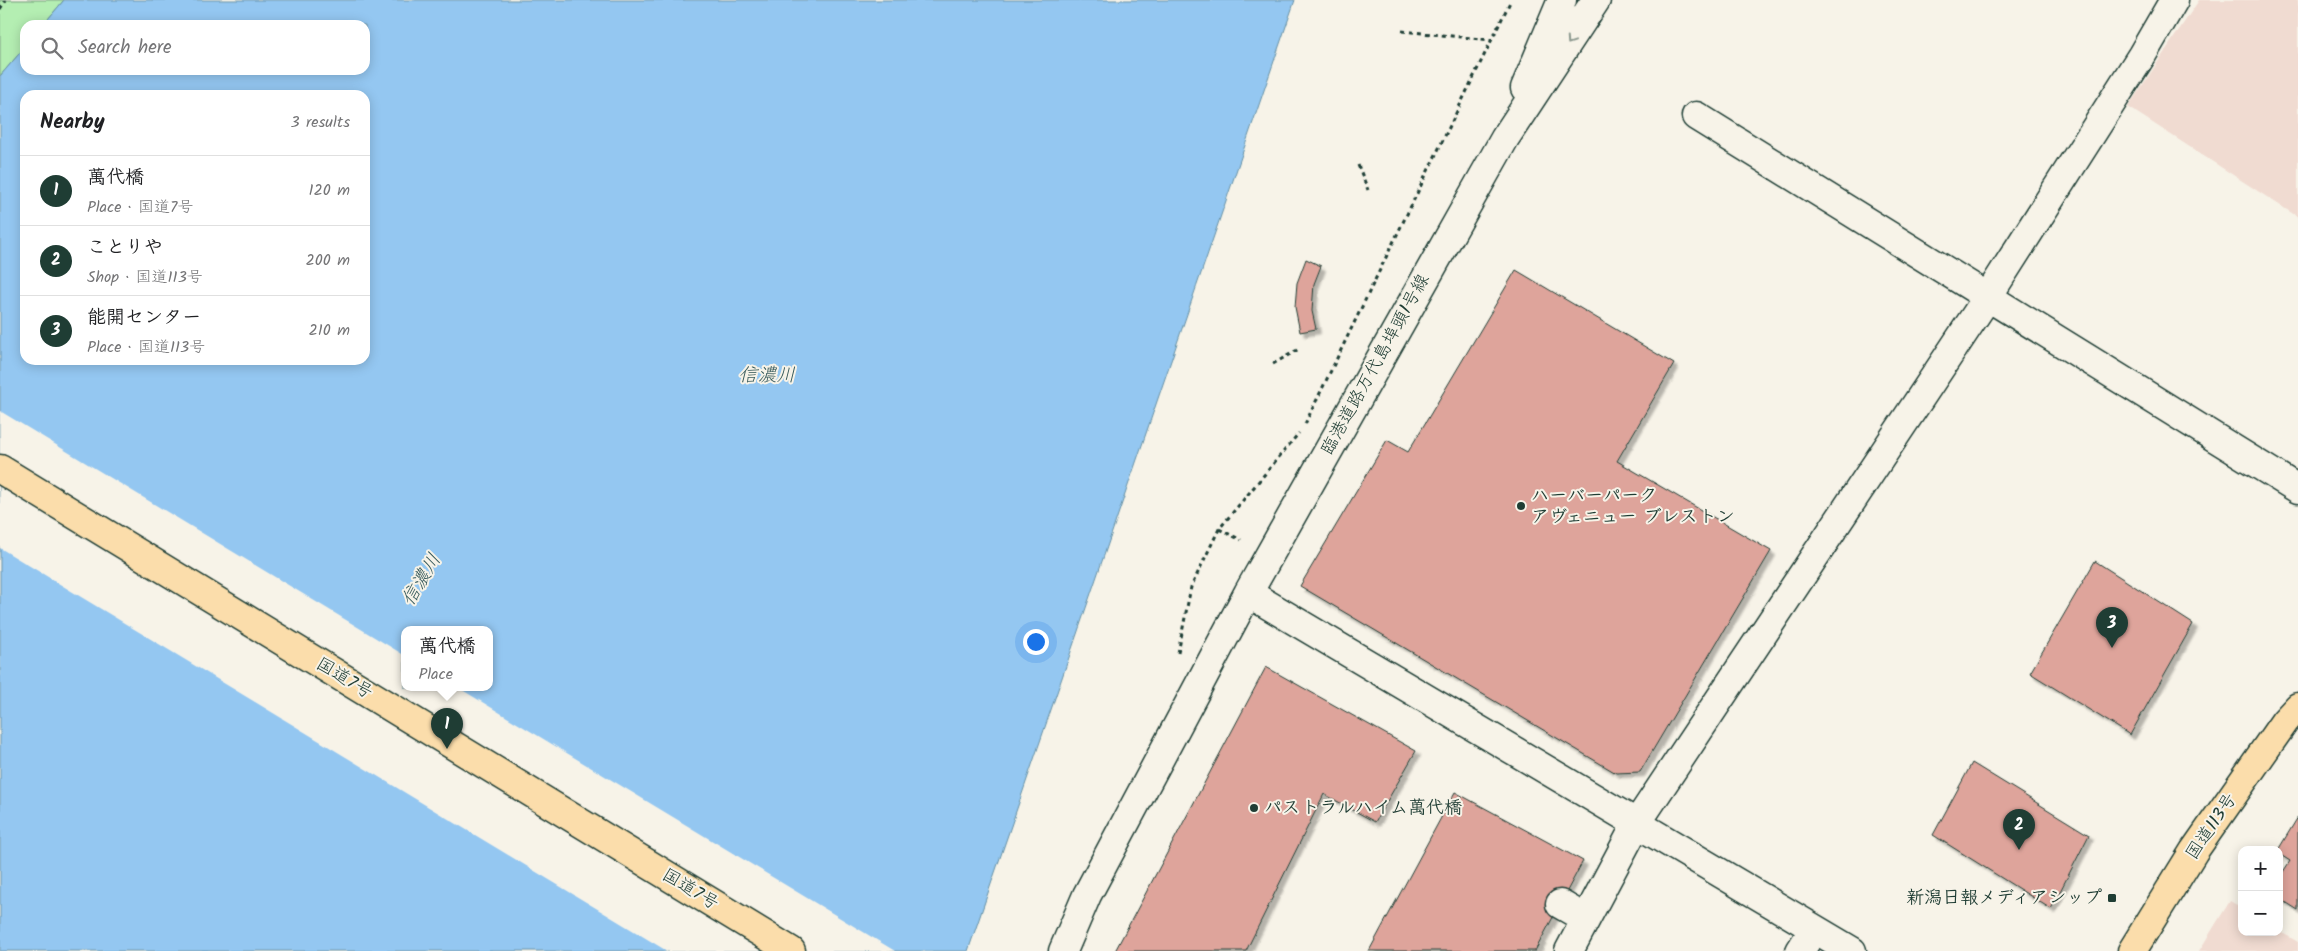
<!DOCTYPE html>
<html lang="en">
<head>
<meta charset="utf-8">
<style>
  body { margin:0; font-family:Kalam,"Klee One",sans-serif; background:#f6f6f6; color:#202124 }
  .controls { position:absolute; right:15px; bottom:15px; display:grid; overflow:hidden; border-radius:10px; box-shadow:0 2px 12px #0003 }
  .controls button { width:45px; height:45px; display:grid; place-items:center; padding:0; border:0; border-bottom:1px solid #e0e0e0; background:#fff; color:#202124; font:25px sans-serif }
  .you { position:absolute; left:1035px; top:641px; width:18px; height:18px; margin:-12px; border:4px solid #fff; border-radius:50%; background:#1a73e8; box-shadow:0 0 0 8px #1a73e833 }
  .badge { display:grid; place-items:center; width:32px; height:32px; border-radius:50%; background:#1f3d34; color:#fff; font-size:16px; font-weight:700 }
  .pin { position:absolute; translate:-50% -41px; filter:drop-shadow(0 1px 2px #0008) }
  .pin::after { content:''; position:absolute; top:26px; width:18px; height:15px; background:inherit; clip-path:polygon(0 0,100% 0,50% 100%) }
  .popup { position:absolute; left:401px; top:626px; width:92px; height:65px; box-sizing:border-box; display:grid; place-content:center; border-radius:10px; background:#fff; filter:drop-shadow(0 1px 4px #0005); font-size:16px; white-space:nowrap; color:#757577 }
  .popup b { font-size:19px; color:#202124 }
  .popup::after { content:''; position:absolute; left:50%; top:100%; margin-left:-10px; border:10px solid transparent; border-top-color:#fff }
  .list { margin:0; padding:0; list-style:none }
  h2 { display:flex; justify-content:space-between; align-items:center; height:65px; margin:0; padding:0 20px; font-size:21px }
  h2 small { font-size:16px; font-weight:400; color:#757577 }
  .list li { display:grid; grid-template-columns:32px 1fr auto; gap:15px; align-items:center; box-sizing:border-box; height:70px; padding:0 20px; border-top:1px solid #e0e0e0 }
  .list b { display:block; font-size:19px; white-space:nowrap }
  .list p { margin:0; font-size:16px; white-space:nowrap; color:#757577 }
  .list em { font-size:16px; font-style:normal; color:#757577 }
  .icon { flex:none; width:28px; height:28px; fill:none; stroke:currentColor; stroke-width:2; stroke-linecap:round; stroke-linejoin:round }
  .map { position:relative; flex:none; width:2298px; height:951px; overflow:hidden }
  .search { position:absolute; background:#fff; box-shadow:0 2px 12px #0003; left:20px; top:20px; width:350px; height:55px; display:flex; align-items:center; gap:12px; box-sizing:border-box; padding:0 18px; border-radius:15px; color:#757577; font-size:19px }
  .panel { position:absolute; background:#fff; box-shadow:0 2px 12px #0003; left:20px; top:90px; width:350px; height:275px; border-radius:15px }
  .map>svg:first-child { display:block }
  .built { fill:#f0dbd1 }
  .green { fill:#b4eeb2; stroke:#6a9673 }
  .water { fill:#94c7f1; stroke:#6590a5; fill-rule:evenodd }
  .pier { fill:#f7f3e8 }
  .building { fill:#dea49b; stroke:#1f3d34; filter:url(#shadow) }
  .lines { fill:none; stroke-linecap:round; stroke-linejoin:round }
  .minor-casing { stroke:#1f3d34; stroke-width:31 }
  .highway-casing { stroke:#1f3d34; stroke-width:31 }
  .path { stroke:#1f3d34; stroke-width:3; stroke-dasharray:4 4; stroke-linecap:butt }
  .minor { stroke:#f7f3e8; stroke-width:28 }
  .highway { stroke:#fbddab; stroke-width:28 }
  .oneway { stroke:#8b988e }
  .poi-dot { fill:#1f3d34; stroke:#f7f3e8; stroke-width:2 }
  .labels { text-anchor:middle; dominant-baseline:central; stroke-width:4; stroke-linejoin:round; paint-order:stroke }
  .street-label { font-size:18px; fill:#1f3d34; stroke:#f7f3e8 }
  .poi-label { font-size:18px; font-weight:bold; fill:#1f3d34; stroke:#f7f3e8; text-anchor:start }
  .water-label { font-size:19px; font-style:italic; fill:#36595a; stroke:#f7f3e8 }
</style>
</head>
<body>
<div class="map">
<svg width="2298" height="951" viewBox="0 0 2298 951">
  <defs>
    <filter id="shadow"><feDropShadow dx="4.5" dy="4.5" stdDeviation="1" flood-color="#0004"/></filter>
  </defs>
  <rect width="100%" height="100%" fill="#f7f3e8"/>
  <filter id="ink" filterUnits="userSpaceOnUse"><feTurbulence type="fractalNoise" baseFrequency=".02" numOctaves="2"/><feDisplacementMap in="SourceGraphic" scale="10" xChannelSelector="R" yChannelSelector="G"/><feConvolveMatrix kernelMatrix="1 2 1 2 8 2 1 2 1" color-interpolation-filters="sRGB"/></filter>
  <g filter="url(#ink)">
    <path class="built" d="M 2199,0 L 2298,0 L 2298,217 L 2128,107 Z
      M 2230,901 L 2242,908 L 2242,932 L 2279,931 L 2298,942 L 2298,951 L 2199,951 Z"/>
    <path class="green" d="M 0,0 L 64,0 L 43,25 L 25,25 L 25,47 L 0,76 Z"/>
    <path class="water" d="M 64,0 L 1295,0 L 968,951 L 0,951 L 0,76 L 25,47 L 25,70 L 365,70 L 365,25 L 43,25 ZM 25,95 L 365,95 L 365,360 L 25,360 ZM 404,630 L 490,630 L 490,688 L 404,688 Z"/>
    <path class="pier" d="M 0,411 L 404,655 L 404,688 L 459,688 L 895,951 L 667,951 L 0,548 Z"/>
    <path class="building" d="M 1306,259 L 1321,266 L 1314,284 L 1312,311 L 1316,329 L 1300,332 L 1295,307 L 1297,283 Z
      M 1516,270 L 1674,364 L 1617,461 L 1771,551 L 1640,772 L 1616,773 L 1300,586 L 1387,440 L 1408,452 Z
      M 2095,561 L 2193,624 L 2130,735 L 2030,673 Z
      M 1266,667 L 1416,751 L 1375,822 L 1324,794 L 1246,951 L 1115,951 Z
      M 1972,763 L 2089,835 L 2051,909 L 1933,835 Z
      M 1455,792 L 1583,861 L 1535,951 L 1369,951 Z
      M 2298,817 L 2298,910 L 2279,898 L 2279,878 L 2290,861 L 2279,854 L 2278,850 Z"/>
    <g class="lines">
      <g class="minor-casing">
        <path id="minor" d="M 1525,88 L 1562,0
          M 1696,116 L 2298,489
          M 1248,593 L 1852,951
          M 1560,904 L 1586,919
          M 1063,951 L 1087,895 L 1248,593 L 1505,138 L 1596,0
          M 1569,951 L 1637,823 L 1987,298 L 2142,55 L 2174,0
          M 1800,951 L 1814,929"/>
      </g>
      <g class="highway-casing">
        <path id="highway" d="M 0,469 L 791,951
          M 2132,951 L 2194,851 L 2285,721 L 2298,707"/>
      </g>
      <path class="path" d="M 0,9 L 6,0
        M 1402,31 L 1491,40
        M 1358,165 L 1368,190
        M 1273,364 L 1299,349
        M 1305,424 L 1511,0
        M 1219,529 L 1241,540
        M 1178,653 L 1191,587 L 1219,529 L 1299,433"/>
      <use href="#minor" class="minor"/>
      <use href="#highway" class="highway"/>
    </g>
    <defs><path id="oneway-chevron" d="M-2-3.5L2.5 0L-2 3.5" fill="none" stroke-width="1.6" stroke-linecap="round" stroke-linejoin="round" transform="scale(1.25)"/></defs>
    <use class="oneway" href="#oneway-chevron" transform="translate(1570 41) rotate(124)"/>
  </g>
  <g class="poi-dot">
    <circle cx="1521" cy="506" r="5"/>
    <circle cx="1254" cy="808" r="5"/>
    <rect x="2107" y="893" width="10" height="10" rx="2.5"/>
  </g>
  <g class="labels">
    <g class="street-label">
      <text transform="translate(1376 365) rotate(-61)">臨港道路万代島埠頭1号線</text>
      <text transform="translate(344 679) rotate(31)">国道7号</text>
      <text transform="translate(2212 827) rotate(-56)">国道113号</text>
      <text transform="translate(690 890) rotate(31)">国道7号</text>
    </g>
    <g class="poi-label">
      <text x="1531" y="496">ハーバーパーク<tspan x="1531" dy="21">アヴェニュー ブレストン</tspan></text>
      <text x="1264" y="808">パストラルハイム萬代橋</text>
      <text x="2102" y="898" text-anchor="end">新潟日報メディアシップ</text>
    </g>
    <g class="water-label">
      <text x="767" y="376">信濃川</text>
      <text transform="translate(422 580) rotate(-59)">信濃川</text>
    </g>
  </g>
</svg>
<div class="controls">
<button>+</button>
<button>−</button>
</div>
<div class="you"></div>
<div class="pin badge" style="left:447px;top:749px">1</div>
<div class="popup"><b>萬代橋</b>Place</div>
<div class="pin badge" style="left:2019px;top:850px">2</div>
<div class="pin badge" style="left:2112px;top:648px">3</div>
<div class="search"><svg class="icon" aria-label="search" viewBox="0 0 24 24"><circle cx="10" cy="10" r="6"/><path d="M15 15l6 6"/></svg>Search here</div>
<section class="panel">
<h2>Nearby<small>3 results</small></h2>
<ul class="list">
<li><span class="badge">1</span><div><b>萬代橋</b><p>Place · 国道7号</p></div><em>120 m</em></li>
<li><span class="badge">2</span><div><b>ことりや</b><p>Shop · 国道113号</p></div><em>200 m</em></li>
<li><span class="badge">3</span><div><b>能開センター</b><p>Place · 国道113号</p></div><em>210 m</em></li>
</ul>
</section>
</div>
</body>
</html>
